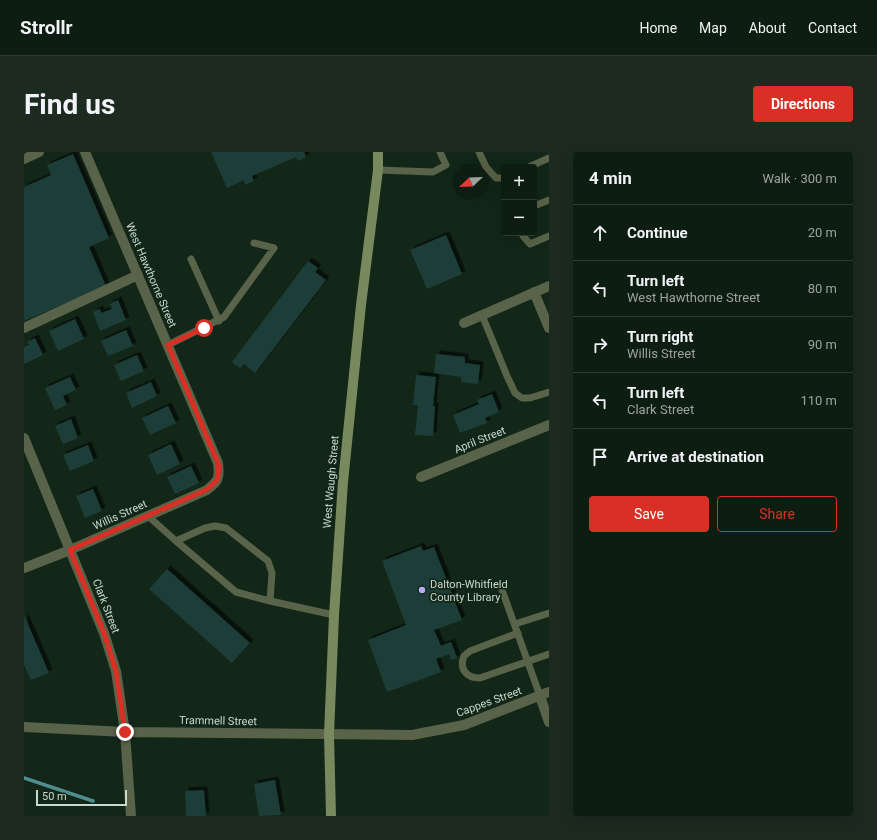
<!DOCTYPE html>
<html lang="en">
<head>
<meta charset="utf-8">
<style>
  body { margin:0; font-family:Roboto,sans-serif; background:#1c2a20; color:#f1f3f6 }
  .controls { position:absolute; right:12px; top:12px; display:grid; overflow:hidden; border-radius:4px; box-shadow:0 4px 16px #0002 }
  .controls button { width:36px; height:36px; display:grid; place-items:center; padding:0; border:0; border-bottom:1px solid #2e3b32; background:#0e1d12; color:#f1f3f6; font:20px sans-serif }
  .compass { position:absolute; left:429px; top:12px; width:36px; height:36px; border-radius:50%; background:#0e1d12; box-shadow:0 4px 16px #0002; rotate:247deg }
  .scale { position:absolute; left:12px; bottom:10px; width:91px; box-sizing:border-box; padding-left:4px; border:2px solid #cbd8ce; border-top:0; font-size:11px; line-height:14px; white-space:nowrap; color:#cbd8ce; -webkit-text-stroke:3px #122718; paint-order:stroke }
  .stop { position:absolute; width:12px; height:12px; margin:-9px; border:3px solid #d93025; border-radius:50%; background:#fff }
  .stop.end { background:#d93025; border-color:#fff; box-shadow:0 1px 4px #0008 }
  .list { margin:0; padding:0; list-style:none }
  h2 { display:flex; justify-content:space-between; align-items:center; height:52px; margin:0; padding:0 16px; font-size:17px }
  h2 small { font-size:13px; font-weight:400; color:#9ba29f }
  .list li { display:grid; grid-template-columns:26px 1fr auto; gap:12px; align-items:center; box-sizing:border-box; height:56px; padding:0 16px; border-top:1px solid #2e3b32 }
  .list b { display:block; font-size:15px; white-space:nowrap }
  .list p { margin:0; font-size:13px; white-space:nowrap; color:#9ba29f }
  .list em { font-size:13px; font-style:normal; color:#9ba29f }
  .actions { display:flex; gap:8px; padding:12px 16px }
  .actions a { flex:1; padding:9px 0; border:1px solid #d93025; border-radius:4px; text-align:center; font-size:14px; color:#d93025 }
  .actions .main { background:#d93025; color:#fff }
  .icon { flex:none; width:22px; height:22px; fill:none; stroke:currentColor; stroke-width:2; stroke-linecap:round; stroke-linejoin:round }
  .map { position:relative; flex:none; width:525px; height:664px; overflow:hidden; border-radius:4px }
  header { display:flex; align-items:center; gap:24px; box-sizing:border-box; height:56px; padding:0 20px; background:#0e1d12; border-bottom:1px solid #2e3b32 }
  header strong { font-size:19px }
  nav { display:flex; gap:22px; margin-inline-start:auto; font-size:14px }
  .intro { display:flex; align-items:center; justify-content:space-between; box-sizing:border-box; height:96px; padding:0 24px }
  h1 { margin:0; font-size:28px }
  .button { padding:10px 18px; border-radius:4px; background:#d93025; color:#fff; font-size:14px; font-weight:700 }
  main { display:flex; gap:24px; padding:0 24px }
  aside { flex:1; background:#0e1d12; border-radius:4px; box-shadow:0 4px 16px #0002 }
  .map>svg:first-child { display:block }
  .lines { fill:none; stroke-linecap:round; stroke-linejoin:round }
  .stream { stroke:#508d90; stroke-width:3.5 }
  .building { fill:#1e3d37; filter:url(#shadow) }
  .lane { stroke:#596349; stroke-width:7 }
  .street { stroke:#596349; stroke-width:10 }
  .secondary { stroke:#79895e; stroke-width:10 }
  .route { stroke:#d93025; stroke-width:5 }
  .poi-dot { fill:#b5acf8; stroke:#122718; stroke-width:1.5 }
  .labels { text-anchor:middle; dominant-baseline:central; stroke-width:3.5; stroke-linejoin:round; paint-order:stroke }
  .street-label { font-size:11px; fill:#cbd8ce; stroke:#122718 }
  .poi-label { font-size:11px; fill:#cbd8ce; stroke:#122718; text-anchor:start }
</style>
</head>
<body>
<header>
<strong>Strollr</strong>
<nav><a>Home</a><a>Map</a><a>About</a><a>Contact</a></nav>
</header>
<div class="intro"><h1>Find us</h1><a class="button">Directions</a></div>
<main>
<div class="map">
<svg width="525" height="664" viewBox="0 0 525 664">
  <defs>
    <filter id="shadow"><feDropShadow dx="3.5" dy="-3.5" stdDeviation="0" flood-color="#0009"/></filter>
  </defs>
  <rect width="100%" height="100%" fill="#122718"/>
  <g class="lines">
    <path class="stream" d="M 0,626 L 69,649"/>
  </g>
  <path class="building" d="M 187,0 L 280,0 L 282,5 L 274,9 L 272,5 L 228,24 L 230,29 L 221,33 L 220,28 L 203,36 Z
    M 49,2 L 85,86 L 65,95 L 82,134 L 0,169 L 0,35 L 27,23 L 23,13 Z
    M 422,83 L 438,122 L 403,137 L 386,98 Z
    M 284,109 L 294,116 L 291,120 L 302,128 L 231,221 L 220,212 L 216,216 L 208,210 Z
    M 94,148 L 102,168 L 76,179 L 69,160 L 76,157 L 77,161 L 88,157 L 86,152 Z
    M 51,167 L 60,187 L 34,199 L 25,179 Z
    M 102,178 L 109,194 L 84,204 L 77,189 Z
    M 11,186 L 19,203 L 0,212 L 0,195 L 5,193 L 3,190 Z
    M 412,202 L 441,205 L 441,211 L 456,213 L 454,232 L 437,230 L 437,225 L 410,221 Z
    M 113,203 L 120,219 L 97,229 L 90,213 Z
    M 392,223 L 412,225 L 409,254 L 411,254 L 409,284 L 391,283 L 394,253 L 389,253 Z
    M 46,225 L 52,238 L 39,244 L 43,253 L 31,258 L 21,236 Z
    M 127,230 L 133,244 L 108,256 L 102,241 Z
    M 468,242 L 475,260 L 461,266 L 463,271 L 436,281 L 429,263 L 455,252 L 453,248 Z
    M 144,254 L 152,271 L 126,283 L 118,266 Z
    M 47,267 L 54,286 L 39,292 L 31,274 Z
    M 147,292 L 156,312 L 133,323 L 124,303 Z
    M 64,293 L 70,309 L 46,319 L 39,303 Z
    M 167,314 L 175,331 L 151,342 L 143,325 Z
    M 69,337 L 78,359 L 61,366 L 52,344 Z
    M 397,394 L 399,399 L 410,395 L 438,468 L 410,478 L 417,494 L 427,490 L 433,506 L 427,508 L 425,502 L 412,507 L 417,520 L 363,540 L 344,488 L 382,473 L 358,409 Z
    M 143,417 L 226,491 L 208,511 L 125,437 Z
    M 0,463 L 25,521 L 7,528 L 0,513 Z
    M 251,628 L 257,663 L 235,664 L 230,632 Z
    M 180,638 L 182,664 L 162,664 L 161,639 Z"/>
  <g class="lines">
    <path class="lane" d="M 455,0 L 462,15 L 472,26 L 480,26
      M 505,15 L 525,6
      M 354,18 L 409,20 L 422,13 L 416,0
      M 510,54 L 525,48
      M 499,81 L 499,84 L 506,92 L 525,84
      M 167,107 L 195,169
      M 458,163 L 483,224 L 491,241 L 498,246 L 506,246 L 525,240
      M 144,193 L 200,165 L 250,96 L 230,91
      M 124,364 L 152,389 L 212,440 L 246,449 L 310,463
      M 152,389 L 181,376 L 191,374 L 202,376 L 244,409 L 248,421 L 246,449
      M 478,438 L 516,544
      M 491,472 L 525,461
      M 494,481 L 446,499 L 440,504 C 435,517 442,526 456,526 L 525,502"/>
    <path class="street" d="M 0,7 L 15,0
      M 510,140 L 525,176
      M 440,171 L 525,134
      M 0,176 L 114,123
      M 0,286 L 80,481 L 92,519 L 101,580 L 107,664
      M 397,325 L 525,273
      M 0,416 L 46,398 L 183,338 C 194,329 196,327 194,311 L 61,0
      M 516,544 L 525,570
      M 0,575 L 101,580 L 388,583 L 440,573 L 525,540"/>
    <path class="secondary" d="M 307,664 L 305,582 L 310,463 L 319,330 L 337,153 L 354,18 L 354,0"/>
  </g>
  <g class="lines">
    <path class="route" d="M 101,580 L 92,519 L 80,481 L 46,398 L 182,338 C 194,329 196,327 194,311 L 144,193 L 180,176"/>
  </g>
  <circle class="poi-dot" cx="398" cy="438" r="4"/>
  <g class="labels">
    <g class="street-label">
      <text transform="translate(127 123) rotate(67)">West Hawthorne Street</text>
      <text transform="translate(456 288) rotate(-22)">April Street</text>
      <text transform="translate(307 330) rotate(-85)">West Waugh Street</text>
      <text transform="translate(96 363) rotate(-24)">Willis Street</text>
      <text transform="translate(82 454) rotate(69)">Clark Street</text>
      <text transform="translate(465 550) rotate(-20)">Cappes Street</text>
      <text transform="translate(194 569) rotate(1)">Trammell Street</text>
    </g>
    <g class="poi-label">
      <text x="406" y="432">Dalton-Whitfield<tspan x="406" dy="13">County Library</tspan></text>
    </g>
  </g>
</svg>
<div class="controls">
<button>+</button>
<button>−</button>
</div>
<svg class="compass" viewBox="-18 -18 36 36"><path d="M0-13l5 13h-10z" fill="#e53935"/><path d="M0 13l5-13h-10z" fill="#9ba29f"/></svg>
<div class="scale">50 m</div>
<div class="stop" style="left:180px;top:176px"></div>
<div class="stop end" style="left:101px;top:580px"></div>
</div>
<aside>
<h2>4 min<small>Walk · 300 m</small></h2>
<ul class="list">
<li><svg class="icon" aria-label="ahead" viewBox="0 0 24 24"><path d="M12 20V5M6 11l6-6 6 6"/></svg><div><b>Continue</b></div><em>20 m</em></li>
<li><svg class="icon" aria-label="left" viewBox="0 0 24 24"><path d="M17 20v-9H6M10 6l-5 5 5 5"/></svg><div><b>Turn left</b><p>West Hawthorne Street</p></div><em>80 m</em></li>
<li><svg class="icon" aria-label="right" viewBox="0 0 24 24"><path d="M7 20v-9h11M14 6l5 5-5 5"/></svg><div><b>Turn right</b><p>Willis Street</p></div><em>90 m</em></li>
<li><svg class="icon" aria-label="left" viewBox="0 0 24 24"><path d="M17 20v-9H6M10 6l-5 5 5 5"/></svg><div><b>Turn left</b><p>Clark Street</p></div><em>110 m</em></li>
<li><svg class="icon" aria-label="arrive" viewBox="0 0 24 24"><path d="M6 21V4h12l-3 4 3 4H6"/></svg><div><b>Arrive at destination</b></div></li>
</ul>
<div class="actions"><a class="main">Save</a><a>Share</a></div>
</aside>
</main>
</body>
</html>
